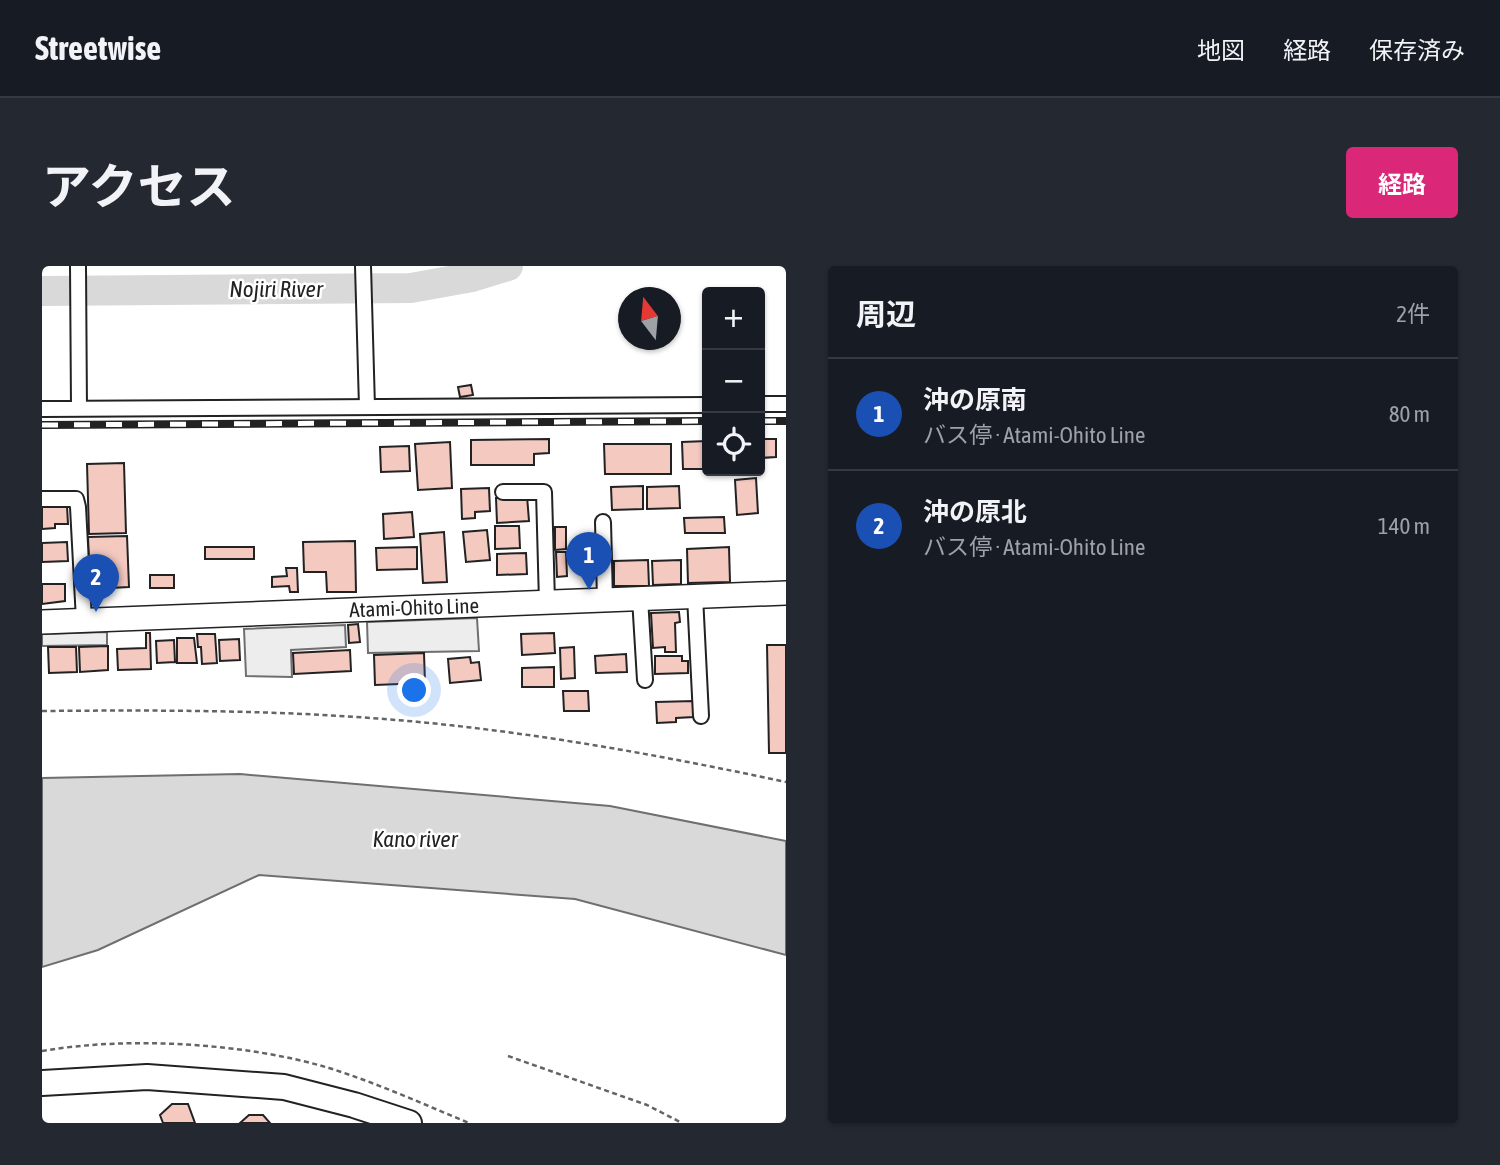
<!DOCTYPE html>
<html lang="ja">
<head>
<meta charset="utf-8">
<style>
  body { margin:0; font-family:"Asap Condensed","Noto Sans JP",sans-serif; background:#242831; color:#f1f3f6 }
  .controls { position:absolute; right:21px; top:21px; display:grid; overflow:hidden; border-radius:7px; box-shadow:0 2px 5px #0004 }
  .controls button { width:63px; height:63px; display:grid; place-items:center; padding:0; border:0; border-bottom:2px solid #363941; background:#171b24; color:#f1f3f6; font:35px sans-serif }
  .compass { position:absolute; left:576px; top:21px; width:63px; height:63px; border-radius:50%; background:#171b24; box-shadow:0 2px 5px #0004; rotate:344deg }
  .you { position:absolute; left:373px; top:425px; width:24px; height:24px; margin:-18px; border:5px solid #fff; border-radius:50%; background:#1a73e8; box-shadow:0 0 0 10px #1a73e833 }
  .badge { display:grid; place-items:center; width:46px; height:46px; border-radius:50%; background:#db2777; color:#fff; font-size:23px; font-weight:700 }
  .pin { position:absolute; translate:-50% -58px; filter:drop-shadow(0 2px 4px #0008) }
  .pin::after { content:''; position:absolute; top:37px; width:24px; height:21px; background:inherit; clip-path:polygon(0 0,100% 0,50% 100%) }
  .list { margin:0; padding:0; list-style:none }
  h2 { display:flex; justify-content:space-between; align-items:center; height:91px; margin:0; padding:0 28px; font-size:30px }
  h2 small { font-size:23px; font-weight:400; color:#9ea1a6 }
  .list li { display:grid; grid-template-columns:46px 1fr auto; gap:21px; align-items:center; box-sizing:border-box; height:112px; padding:0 28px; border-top:2px solid #363941 }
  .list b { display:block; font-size:26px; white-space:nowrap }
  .list p { margin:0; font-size:23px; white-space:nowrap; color:#9ea1a6 }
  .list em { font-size:23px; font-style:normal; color:#9ea1a6 }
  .icon { flex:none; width:38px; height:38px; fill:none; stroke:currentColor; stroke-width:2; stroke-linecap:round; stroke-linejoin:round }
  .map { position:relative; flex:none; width:744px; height:857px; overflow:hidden; border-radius:7px }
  header { display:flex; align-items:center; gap:42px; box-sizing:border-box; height:98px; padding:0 35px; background:#171b24; border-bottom:2px solid #363941 }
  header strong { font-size:33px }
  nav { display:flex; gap:38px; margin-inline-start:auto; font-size:24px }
  .intro { display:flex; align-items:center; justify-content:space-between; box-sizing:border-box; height:168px; padding:0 42px }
  h1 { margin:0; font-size:49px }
  .button { padding:18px 32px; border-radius:7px; background:#db2777; color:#fff; font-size:24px; font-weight:700 }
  main { display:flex; gap:42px; padding:0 42px }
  aside { flex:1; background:#171b24; border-radius:7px; box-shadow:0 2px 5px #0004 }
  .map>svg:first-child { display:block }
  .parking { fill:#ededed; stroke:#6f6f6f; stroke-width:2 }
  .water { fill:#d9d9d9; stroke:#6f6f6f; stroke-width:2 }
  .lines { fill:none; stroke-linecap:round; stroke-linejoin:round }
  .river { stroke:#d9d9d9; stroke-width:30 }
  .building { fill:#f3c9c0; stroke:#222; stroke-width:2 }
  .minor-casing { stroke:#222; stroke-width:18 }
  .primary-casing { stroke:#222; stroke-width:26 }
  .trunk-casing { stroke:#222; stroke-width:28 }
  .path { stroke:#646464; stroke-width:2.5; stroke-dasharray:5 3.5; stroke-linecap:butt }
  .minor { stroke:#fff; stroke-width:14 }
  .primary { stroke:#fff; stroke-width:23 }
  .trunk { stroke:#fff; stroke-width:24 }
  .rail-casing { stroke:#222; stroke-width:8 }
  .rail { stroke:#fff; stroke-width:5; stroke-dasharray:16; stroke-linecap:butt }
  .labels { text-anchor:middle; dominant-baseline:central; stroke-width:5; stroke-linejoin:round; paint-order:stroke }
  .street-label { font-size:21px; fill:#222; stroke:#fff }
  .water-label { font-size:23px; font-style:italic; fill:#222; stroke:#fff }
</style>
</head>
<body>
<header>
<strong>Streetwise</strong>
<nav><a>地図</a><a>経路</a><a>保存済み</a></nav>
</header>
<div class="intro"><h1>アクセス</h1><a class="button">経路</a></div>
<main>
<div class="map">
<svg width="744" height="857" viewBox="0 0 744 857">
  <rect width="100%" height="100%" fill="#fff"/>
  <path class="parking" d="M 435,352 L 437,385 L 326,387 L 325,356 Z
    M 303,359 L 304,381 L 249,384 L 250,411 L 204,410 L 202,363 Z
    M 65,366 L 65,379 L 0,380 L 0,368 Z"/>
  <path class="water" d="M 198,508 L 568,540 L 744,575 L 744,689 L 533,633 L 217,609 L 56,684 L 0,701 L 0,512 Z"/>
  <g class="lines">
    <path class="river" d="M 0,25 L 369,22 L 430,11 L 466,0"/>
  </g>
  <path class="building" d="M 429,119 L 431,129 L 418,131 L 416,121 Z
    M 507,173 L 507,187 L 492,188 L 492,199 L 429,199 L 429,174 Z
    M 718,173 L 734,173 L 734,191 L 718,192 Z
    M 665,175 L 665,203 L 641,203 L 640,176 Z
    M 408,176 L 410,222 L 376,224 L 373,178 Z
    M 562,178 L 629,178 L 629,208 L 563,208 Z
    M 367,180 L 368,205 L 339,206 L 338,181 Z
    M 82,197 L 84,267 L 47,268 L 45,198 Z
    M 714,212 L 716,247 L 695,249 L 693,214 Z
    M 601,220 L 601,243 L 570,244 L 569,221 Z
    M 637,220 L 638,242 L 605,243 L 605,221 Z
    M 447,222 L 448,245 L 433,246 L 433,252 L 420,253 L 419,223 Z
    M 485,230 L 487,255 L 455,257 L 454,232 Z
    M 25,240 L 26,258 L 13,258 L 13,262 L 0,263 L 0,241 Z
    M 370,246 L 372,271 L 342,273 L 341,248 Z
    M 682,251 L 683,267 L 643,267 L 642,252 Z
    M 453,260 L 477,260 L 478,282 L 453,283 Z
    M 513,261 L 524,261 L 524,283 L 513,284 Z
    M 445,264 L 448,294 L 424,296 L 421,266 Z
    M 402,266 L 405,316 L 381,317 L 378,268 Z
    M 85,270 L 87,321 L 48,323 L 46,271 Z
    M 313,275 L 314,326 L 285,326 L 284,306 L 262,306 L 261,276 Z
    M 25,276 L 26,295 L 0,296 L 0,277 Z
    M 163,281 L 212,281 L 212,293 L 163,293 Z
    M 375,281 L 375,303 L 335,304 L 334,282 Z
    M 687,281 L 688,316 L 646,317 L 645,283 Z
    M 514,286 L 524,286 L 525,310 L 515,311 Z
    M 484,287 L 485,308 L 455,309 L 455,288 Z
    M 606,294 L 607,320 L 572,320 L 572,295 Z
    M 639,294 L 639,318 L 611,319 L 610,295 Z
    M 244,302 L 255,302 L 256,326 L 248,326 L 247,320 L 230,321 L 230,311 L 245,310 Z
    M 108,309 L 132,309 L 132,322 L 108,322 Z
    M 0,318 L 23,318 L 23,335 L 0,338 Z
    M 637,346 L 638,356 L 633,357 L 634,386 L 623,386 L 623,381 L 611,382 L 609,347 Z
    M 316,358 L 318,376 L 307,377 L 306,359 Z
    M 104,367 L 108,367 L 109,403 L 76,404 L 75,383 L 104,382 Z
    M 512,367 L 513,387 L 480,389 L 479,368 Z
    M 155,368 L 173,368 L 175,397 L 160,398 L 159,381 L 156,381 Z
    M 135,372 L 152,372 L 155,397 L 135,397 Z
    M 197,373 L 198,394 L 178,395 L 177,374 Z
    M 132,374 L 133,396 L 115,397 L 114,375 Z
    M 725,379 L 744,379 L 744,487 L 727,487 Z
    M 66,380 L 66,404 L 38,406 L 37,381 Z
    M 6,381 L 34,381 L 35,406 L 7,407 Z
    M 532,381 L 533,412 L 519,413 L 518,382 Z
    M 308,384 L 309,405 L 252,408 L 251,387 Z
    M 382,387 L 383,417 L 333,419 L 332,389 Z
    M 584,388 L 585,406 L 554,407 L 553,390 Z
    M 613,390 L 640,390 L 640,395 L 646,395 L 646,407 L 613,408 Z
    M 428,391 L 429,397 L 437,396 L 439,414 L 408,417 L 406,393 Z
    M 512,401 L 512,421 L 480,421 L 480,402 Z
    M 521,425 L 546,425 L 547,445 L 522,445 Z
    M 652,435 L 652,451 L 634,452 L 634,456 L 615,457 L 614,436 Z
    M 130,838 L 146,838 L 153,857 L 121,857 L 118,849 Z
    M 207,849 L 221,849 L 228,857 L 198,857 Z"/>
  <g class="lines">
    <g class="minor-casing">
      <path id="minor" d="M 36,0 L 37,142
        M 321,0 L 325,141
        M 718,138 L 744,138
        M 0,143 L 665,139
        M 461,226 L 502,226 L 505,336
        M 0,233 L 34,233 L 36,241 L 42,354
        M 561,256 L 563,334
        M 653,330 L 659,450
        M 598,332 L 603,414"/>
    </g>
    <g class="primary-casing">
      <path id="primary" d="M 0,356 L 744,327"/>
    </g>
    <g class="trunk-casing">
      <path id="trunk" d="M 0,817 L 105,811 L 242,821 L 312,839 L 367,857"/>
    </g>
    <path class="path" d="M 0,445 C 110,444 220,444 329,452 C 469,462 608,487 744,516
      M 0,785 C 87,770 203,777 287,802 C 335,817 381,838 427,857
      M 466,790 L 605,839 L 640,857"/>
    <use href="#minor" class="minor"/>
    <use href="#primary" class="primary"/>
    <use href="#trunk" class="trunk"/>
    <g class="rail-casing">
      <path id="rail" d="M 718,155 L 744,155
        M 0,159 L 665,155"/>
    </g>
    <use href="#rail" class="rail"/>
  </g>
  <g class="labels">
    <g class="street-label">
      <text transform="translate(372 341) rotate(-2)">Atami-Ohito Line</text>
    </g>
    <g class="water-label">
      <text x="234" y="23">Nojiri River</text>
      <text x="373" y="573">Kano river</text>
    </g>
  </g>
</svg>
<div class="controls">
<button>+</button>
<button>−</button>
<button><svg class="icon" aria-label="locate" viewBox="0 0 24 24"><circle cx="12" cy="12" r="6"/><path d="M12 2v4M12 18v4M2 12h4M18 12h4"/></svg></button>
</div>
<svg class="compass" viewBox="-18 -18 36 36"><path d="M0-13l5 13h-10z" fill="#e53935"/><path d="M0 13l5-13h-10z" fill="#9ea1a6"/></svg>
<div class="you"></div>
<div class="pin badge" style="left:547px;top:324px;background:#1a4fb4">1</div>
<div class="pin badge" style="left:54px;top:346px;background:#1a4fb4">2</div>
</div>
<aside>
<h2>周辺<small>2件</small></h2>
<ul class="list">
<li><span class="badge" style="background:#1a4fb4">1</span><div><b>沖の原南</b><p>バス停 · Atami-Ohito Line</p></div><em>80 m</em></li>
<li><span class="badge" style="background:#1a4fb4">2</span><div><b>沖の原北</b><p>バス停 · Atami-Ohito Line</p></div><em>140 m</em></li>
</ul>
</aside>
</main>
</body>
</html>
